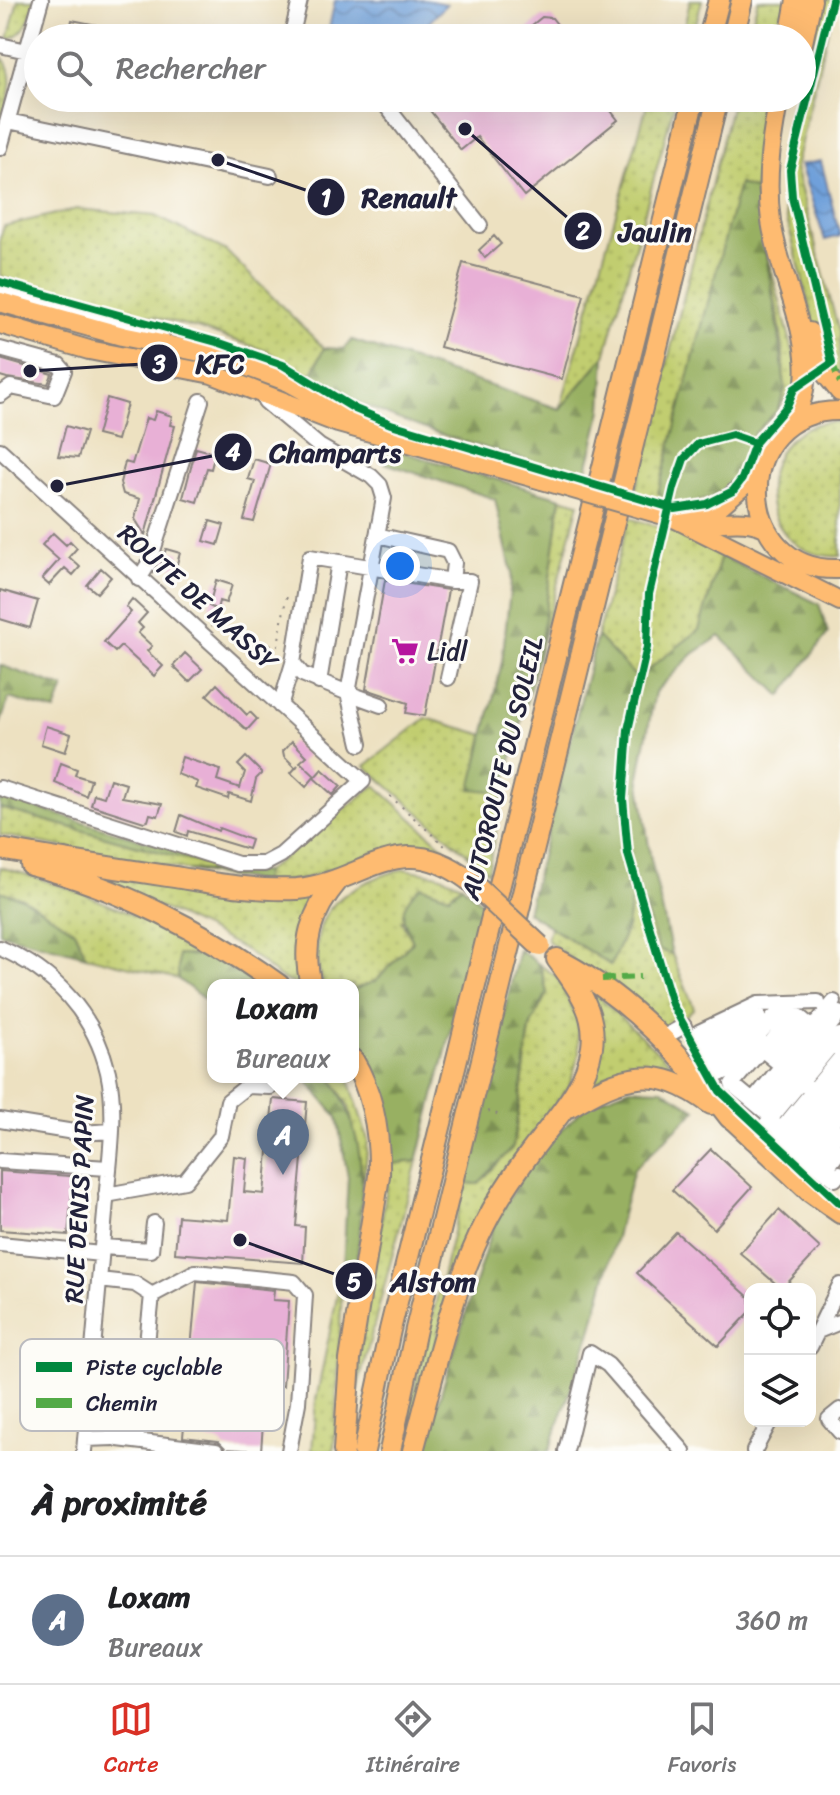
<!DOCTYPE html>
<html lang="fr">
<head>
<meta charset="utf-8">
<style>
  body { margin:0; font-family:Sriracha,sans-serif; background:#f6f6f6; color:#202124 }
  .controls { position:absolute; right:24px; bottom:24px; display:grid; overflow:hidden; border-radius:16px; box-shadow:0 8px 32px #0002 }
  .controls button { width:72px; height:72px; display:grid; place-items:center; padding:0; border:0; border-bottom:2px solid #e0e0e0; background:#fff; color:#202124; font:40px sans-serif }
  .you { position:absolute; left:400px; top:566px; width:28px; height:28px; margin:-20px; border:6px solid #fff; border-radius:50%; background:#1a73e8; box-shadow:0 0 0 12px #1a73e833 }
  .badge { display:grid; place-items:center; width:52px; height:52px; border-radius:50%; background:#d93025; color:#fff; font-size:26px; font-weight:700 }
  .pin { position:absolute; translate:-50% -66px; filter:drop-shadow(0 2px 4px #0008) }
  .pin::after { content:''; position:absolute; top:42px; width:28px; height:24px; background:inherit; clip-path:polygon(0 0,100% 0,50% 100%) }
  .popup { position:absolute; left:207px; top:979px; width:152px; height:104px; box-sizing:border-box; display:grid; place-content:center; border-radius:16px; background:#fff; filter:drop-shadow(0 2px 6px #0005); font-size:26px; white-space:nowrap; color:#757577 }
  .popup b { font-size:30px; color:#202124 }
  .popup::after { content:''; position:absolute; left:50%; top:100%; margin-left:-16px; border:16px solid transparent; border-top-color:#fff }
  .list { margin:0; padding:0; list-style:none }
  h2 { display:flex; justify-content:space-between; align-items:center; height:104px; margin:0; padding:0 32px; font-size:34px }
  h2 small { font-size:26px; font-weight:400; color:#757577 }
  .list li { display:grid; grid-template-columns:52px 1fr auto; gap:24px; align-items:center; box-sizing:border-box; height:128px; padding:0 32px; border-top:2px solid #e0e0e0 }
  .list b { display:block; font-size:30px; white-space:nowrap }
  .list p { margin:0; font-size:26px; white-space:nowrap; color:#757577 }
  .list em { font-size:26px; font-style:normal; color:#757577 }
  .icon { flex:none; width:44px; height:44px; fill:none; stroke:currentColor; stroke-width:2; stroke-linecap:round; stroke-linejoin:round }
  .map { position:relative; flex:none; width:840px; height:1451px; overflow:hidden }
  .search { position:absolute; background:#fff; box-shadow:0 8px 32px #0002; left:24px; right:24px; top:24px; height:88px; display:flex; align-items:center; gap:20px; box-sizing:border-box; padding:0 28px; border-radius:44px; color:#757577; font-size:30px }
  .sheet { height:232px; background:#fff }
  nav { display:flex; justify-content:space-around; align-items:center; box-sizing:border-box; height:112px; border-top:2px solid #e0e0e0; background:#fff; font-size:22px; color:#757577 }
  nav a { display:grid; justify-items:center; gap:4px }
  nav .on { color:#d93025 }
  .map>svg:first-child { display:block }
  .grass { fill:url(#grass-dots); stroke:#727855; stroke-width:2 }
  .forest { fill:url(#forest-firs); stroke:#5d694e; stroke-width:2 }
  .water { fill:url(#water-waves); stroke:#49618a; stroke-width:2 }
  .building { fill:#e8b0d6 }
  .lines { fill:none; stroke-linecap:round; stroke-linejoin:round }
  .minor-casing { stroke:#88827e; stroke-width:18 }
  .major-casing { stroke:#88827e; stroke-width:22 }
  .highway-casing { stroke:#88827e; stroke-width:24 }
  .path { stroke:#88827e; stroke-width:2; stroke-dasharray:2 6; stroke-linecap:butt }
  .minor { stroke:#fff; stroke-width:14 }
  .major { stroke:#febb71; stroke-width:18 }
  .highway { stroke:#febb71; stroke-width:20 }
  .major-bridge-casing { stroke:#88827e; stroke-width:22; stroke-linecap:butt }
  .highway-bridge-casing { stroke:#88827e; stroke-width:24; stroke-linecap:butt }
  .major-bridge { stroke:#febb71; stroke-width:18 }
  .highway-bridge { stroke:#febb71; stroke-width:20 }
  .quiet { stroke:#53aa46; stroke-width:6; stroke-dasharray:12 6; stroke-linecap:butt }
  .cycleway-casing { stroke:#fdfcf7; stroke-width:13 }
  .cycleway { stroke:#00873e; stroke-width:8 }
  .labels { text-anchor:middle; dominant-baseline:central; stroke-width:6; stroke-linejoin:round; paint-order:stroke }
  .street-label { font-size:26px; fill:#22223b; stroke:#fdfcf7 }
  .poi-label { font-size:26px; fill:#22223b; stroke:#fdfcf7; text-anchor:start }
  .key { fill:#fdfcf7; stroke:#bbbbbf; stroke-width:2 }
  .key-label { font-size:22px; fill:#22223b }
  .leader { fill:none; stroke:#22223b; stroke-width:3 }
  .callout-dot { fill:#22223b; stroke:#fdfcf7; stroke-width:3 }
  .mark-label { font-size:24px; text-anchor:middle; font-weight:bold; fill:#fff }
  .callout-label { font-size:28px; text-anchor:middle; font-weight:bold; fill:#22223b; stroke:#fdfcf7; stroke-width:6; stroke-linejoin:round; paint-order:stroke }
</style>
</head>
<body>
<div class="map">
<svg width="840" height="1451" viewBox="0 0 840 1451">
  <defs>
    <pattern id="grass-dots" width="8" height="8" patternUnits="userSpaceOnUse" patternTransform="scale(2)"><rect width="8" height="8" fill="#c1cd6f"/><path d="M2 2h.1M6 6h.1" fill="none" stroke="#a6b061" stroke-width="1.8" stroke-linecap="round"/></pattern>
    <pattern id="forest-firs" width="22" height="20" patternUnits="userSpaceOnUse" patternTransform="scale(2)"><rect width="22" height="20" fill="#98b062"/><path d="M5 1l3.5 6h-7zM16 11l3.5 6h-7z" fill="#7c8f52"/></pattern>
    <pattern id="water-waves" width="16" height="10" patternUnits="userSpaceOnUse" patternTransform="scale(2)"><rect width="16" height="10" fill="#70a0da"/><path d="M0 5q4-4 8 0t8 0" fill="none" stroke="#5c82b2"/></pattern>
  </defs>
  <rect width="100%" height="100%" fill="#fdfcf7"/>
  <filter id="ink" filterUnits="userSpaceOnUse"><feTurbulence type="fractalNoise" baseFrequency=".0125" numOctaves="2"/><feDisplacementMap in="SourceGraphic" scale="16" xChannelSelector="R" yChannelSelector="G"/><feConvolveMatrix kernelMatrix="1 2 1 2 8 2 1 2 1" color-interpolation-filters="sRGB"/></filter>
  <filter id="wash" filterUnits="userSpaceOnUse"><feTurbulence type="fractalNoise" baseFrequency=".006" numOctaves="4" result="noise"/><feDisplacementMap in="SourceGraphic" scale="32" xChannelSelector="R" yChannelSelector="G"/><feGaussianBlur stdDeviation="1.8" result="paint"/><feColorMatrix in="noise" values="0 0 0 0 0 0 0 0 0 0 0 0 0 0 0 0 0 1.4 0 .05"/><feComposite in="paint" operator="in"/></filter>
  <g filter="url(#wash)">
    <rect width="100%" height="100%" fill="#ede1c1"/>
    <path class="grass" d="M 18,0 L 35,0 C 30,18 27,33 8,39 Z
      M 690,0 L 702,0 L 692,38 L 666,38 L 668,29 L 683,33 Z
      M 758,0 L 788,0 L 779,38 L 748,38 Z
      M 823,0 L 835,0 L 795,168 L 839,332 L 840,376 L 822,354 L 784,208 L 783,172 L 798,98 L 802,98 L 802,82 Z
      M 2,57 C 19,76 6,104 0,126 Z
      M 649,98 L 676,98 L 605,356 L 560,409 Z
      M 733,98 L 766,98 L 755,190 L 740,184 L 659,493 L 682,505 L 635,493 Z
      M 77,209 L 155,216 L 225,250 L 324,348 L 310,378 L 267,351 L 197,328 L 0,277 L 0,238 L 4,226 Z
      M 762,236 L 798,369 L 798,380 L 777,411 C 795,363 771,286 762,236 Z
      M 840,422 L 840,556 C 747,561 746,418 840,422 Z
      M 561,498 L 579,503 L 540,649 Z
      M 629,518 L 675,532 L 721,556 L 699,630 L 637,679 L 597,636 Z
      M 426,718 L 485,735 L 472,788 L 503,792 L 488,872 L 365,766 Z
      M 375,785 L 463,865 L 425,848 L 406,847 L 371,854 L 301,880 L 263,882 L 265,872 Z
      M 0,808 L 238,873 L 187,870 L 0,835 Z
      M 0,867 C 82,889 139,916 214,956 L 178,955 L 178,979 L 86,956 L 74,930 L 0,892 Z
      M 69,868 L 311,897 C 300,928 295,952 302,985 C 281,985 263,961 245,950 C 189,918 129,894 69,868 Z
      M 404,869 L 439,875 L 462,885 L 449,896 L 401,921 L 413,941 L 376,981 L 355,989 L 353,1010 L 353,985 L 323,985 C 301,914 341,886 404,869 Z
      M 634,876 L 659,950 L 672,954 L 694,1008 L 666,1035 L 547,940 L 550,927 L 610,965 L 627,927 Z
      M 540,965 L 557,977 L 577,1018 L 579,1054 L 569,1087 L 519,1150 L 467,1237 L 447,1288 L 436,1345 L 413,1421 L 409,1411 L 465,1183 L 478,1184 L 513,1147 L 531,1023 L 547,993 Z
      M 585,984 L 687,1079 L 671,1072 L 610,1073 L 588,1088 Z
      M 331,1077 L 349,1079 L 368,1140 L 364,1181 L 349,1107 Z
      M 417,1161 L 357,1390 L 359,1354 L 391,1164 Z
      M 343,1267 L 334,1451 L 312,1451 L 316,1400 Z"/>
    <path class="forest" d="M 739,184 L 755,190 L 779,333 L 785,390 L 777,411 L 754,434 L 745,464 L 733,484 L 712,497 L 682,505 L 658,493 Z
      M 352,340 L 560,409 L 605,356 L 602,410 L 585,477 C 489,449 397,427 310,378 L 324,348 L 343,349 Z
      M 385,447 L 561,498 L 540,649 L 503,792 L 471,789 L 502,662 L 512,573 L 495,499 L 385,463 Z
      M 721,556 L 819,604 L 828,633 L 781,696 L 720,636 L 693,654 L 655,692 L 639,776 L 650,855 L 672,954 L 659,950 L 634,878 L 627,927 L 611,965 L 527,912 L 597,636 L 637,678 L 699,630 Z
      M 0,665 L 64,688 L 55,711 L 9,698 L 0,725 Z
      M 0,797 L 246,871 L 265,872 L 263,882 L 187,870 L 233,872 L 0,808 Z
      M 462,885 L 484,905 L 417,1161 L 391,1164 L 384,1104 L 353,1023 L 355,989 L 376,981 L 413,941 C 398,916 400,905 421,886 L 449,896 Z
      M 0,891 L 22,898 L 74,930 L 86,956 L 0,933 Z
      M 519,949 L 540,965 L 547,993 L 530,1027 L 513,1147 L 478,1184 L 465,1183 Z
      M 178,955 L 214,956 L 256,985 L 213,985 L 213,1006 L 178,979 Z
      M 304,1077 L 331,1077 C 369,1139 365,1198 356,1267 L 343,1267 L 348,1177 L 337,1117 Z
      M 630,1088 L 662,1089 L 696,1110 L 634,1169 L 590,1335 L 549,1451 L 423,1451 L 492,1229 L 533,1157 L 588,1104 Z"/>
    <path class="water" d="M 335,0 L 425,0 L 447,4 L 414,38 L 327,38 Z
      M 821,161 L 840,236 L 825,240 L 800,165 Z"/>
    <g id="blocks">
      <path class="building" d="M 542,17 L 552,18 L 568,38 L 516,38 Z
        M 72,20 L 112,28 L 110,38 L 68,38 Z
        M 441,98 L 601,98 L 618,120 L 524,196 L 477,137 L 461,150 L 428,108 Z
        M 494,236 L 501,244 L 485,258 L 479,250 Z
        M 463,263 L 584,295 L 562,379 L 440,347 Z
        M 0,359 L 52,374 L 48,384 L 7,378 L 0,376 Z
        M 107,398 L 127,404 L 117,440 L 97,435 Z
        M 156,411 L 172,416 L 170,425 L 175,426 L 145,535 L 135,519 L 140,499 L 123,494 L 120,483 L 125,462 L 132,464 L 146,418 L 153,420 Z
        M 66,426 L 86,432 L 78,458 L 58,456 Z
        M 196,448 L 215,453 L 211,469 L 207,468 L 197,502 L 183,498 Z
        M 254,459 L 271,464 L 254,522 L 244,520 L 255,481 L 248,479 Z
        M 210,521 L 224,525 L 218,545 L 204,541 Z
        M 53,533 L 66,545 L 70,541 L 77,548 L 69,557 L 80,567 L 73,575 L 65,568 L 49,585 L 42,579 L 59,560 L 42,545 Z
        M 166,549 L 180,553 L 176,567 L 161,563 Z
        M 101,568 L 111,577 L 97,593 L 87,585 Z
        M 216,580 L 232,585 L 226,603 L 219,601 L 217,610 L 209,606 Z
        M 385,580 L 448,590 L 425,716 L 406,713 L 408,703 L 366,689 Z
        M 0,590 L 38,601 L 30,628 L 0,619 Z
        M 132,599 L 147,613 L 138,623 L 143,628 L 138,633 L 152,646 L 147,651 L 163,666 L 154,676 L 121,646 L 115,652 L 104,642 L 131,612 L 126,607 Z
        M 185,653 L 202,669 L 189,682 L 173,666 Z
        M 217,684 L 247,715 L 250,712 L 257,719 L 247,730 L 207,695 Z
        M 46,726 L 71,734 L 65,752 L 41,744 Z
        M 292,741 L 307,756 L 300,762 L 315,776 L 306,787 L 291,773 L 298,765 L 296,768 L 284,756 L 283,751 Z
        M 182,757 L 220,770 L 217,780 L 240,788 L 245,772 L 238,765 L 246,757 L 262,773 L 256,779 L 251,801 L 229,794 L 228,799 L 196,788 L 198,782 L 177,774 Z
        M 61,763 L 77,769 L 75,775 L 91,780 L 86,796 L 55,783 Z
        M 322,769 L 341,786 L 333,795 L 314,778 Z
        M 110,779 L 126,784 L 122,797 L 162,804 L 158,816 L 150,814 L 148,821 L 144,822 L 91,805 L 94,794 L 104,797 Z
        M 181,815 L 218,831 L 219,828 L 251,840 L 248,849 L 188,831 L 187,836 L 176,832 Z
        M 273,1099 L 307,1102 L 296,1226 L 305,1227 L 303,1263 L 175,1253 L 178,1216 L 228,1220 L 234,1156 L 247,1158 L 244,1192 L 264,1194 Z
        M 711,1149 L 752,1187 L 714,1229 L 672,1190 Z
        M 0,1171 L 70,1176 L 73,1180 L 68,1235 L 0,1230 Z
        M 779,1210 L 820,1248 L 782,1289 L 740,1253 Z
        M 676,1232 L 750,1298 L 750,1312 L 718,1346 L 637,1273 Z
        M 197,1282 L 274,1290 L 273,1300 L 289,1301 L 283,1386 L 273,1385 L 270,1410 L 264,1410 L 261,1451 L 226,1449 L 218,1441 L 183,1437 Z
        M 40,1355 L 66,1358 L 63,1398 L 36,1396 Z"/>
    </g>
  </g>
  <g filter="url(#ink)">
    <use href="#blocks" fill-opacity="0" stroke="#88827e" stroke-width="2"/>
    <g class="lines">
      <g class="minor-casing">
        <path id="minor" d="M 291,38 L 300,0
          M 0,45 L 27,51
          M 380,98 L 480,225
          M 8,121 L 270,176
          M 0,148 L 41,0
          M 0,292 L 161,337
          M 0,349 L 59,365 L 64,371 L 54,396 L 11,387 L 0,395
          M 265,401 L 319,446 L 371,476 L 380,485 L 384,498 L 348,693 L 302,674 L 293,663
          M 0,450 L 363,781 L 281,855 L 264,864 L 238,864 L 0,788
          M 139,579 L 149,563 L 201,401
          M 448,678 L 470,581 L 452,581
          M 319,682 L 339,562
          M 280,706 L 293,663 L 310,557 L 452,581 L 454,563 L 448,551 L 377,535
          M 360,744 L 348,693 L 381,705
          M 0,948 C 54,971 94,1014 108,1072 C 118,1117 108,1168 105,1213 C 98,1292 91,1372 84,1451
          M 699,1032 L 758,1004 L 818,1002
          M 662,1038 L 684,1026
          M 704,1042 L 758,1016
          M 840,1050 L 798,1016 L 774,1017 L 759,1034 L 759,1047 L 840,1113
          M 764,1051 L 792,1016
          M 709,1053 L 759,1028
          M 773,1058 L 804,1021
          M 715,1063 L 759,1041
          M 720,1074 L 756,1056 L 732,1084 L 773,1118
          M 753,1101 L 834,1002
          M 762,1109 L 840,1013
          M 0,1120 L 80,1133 L 112,1131
          M 775,1129 L 835,1179 L 840,1173
          M 779,1132 L 840,1058
          M 788,1140 L 840,1076
          M 752,1141 L 840,1035
          M 797,1147 L 840,1095
          M 806,1155 L 840,1113
          M 0,1161 L 108,1168
          M 816,1162 L 840,1132
          M 825,1170 L 840,1151
          M 106,1195 L 185,1181 L 221,1136 L 228,1101 L 247,1086 L 270,1087
          M 0,1244 L 101,1254
          M 102,1247 L 151,1250 L 154,1223
          M 152,1295 L 195,1272 L 294,1282 L 305,1295 L 298,1403 L 289,1451
          M 818,1331 L 840,1322
          M 810,1347 L 840,1285
          M 840,1410 L 829,1419 L 840,1432
          M 85,1439 L 114,1438 L 138,1431 L 152,1295 L 135,1284 L 99,1280
          M 118,1439 L 216,1451
          M 566,1451 L 590,1353 L 608,1365 L 683,1451
          M 754,1451 L 770,1421"/>
      </g>
      <g class="major-casing">
        <path id="major" d="M 789,38 L 796,0
          M 802,48 L 812,0
          M 779,98 C 771,140 765,179 771,221 C 780,285 830,363 791,423
          M 0,302 L 122,336 L 215,355 L 289,382 L 362,422
          M 0,324 L 89,350 L 212,374 L 338,423 L 542,480
          M 809,332 L 823,371 L 840,392
          M 840,411 C 728,410 733,574 840,569
          M 674,518 L 840,601
          M 674,518 L 721,505 L 757,474
          M 692,521 C 717,526 741,516 765,527
          M 730,1118 L 809,1192 L 840,1214"/>
      </g>
      <g class="highway-casing">
        <path id="highway" d="M 709,38 L 719,0
          M 733,38 L 742,0
          M 0,849 C 60,860 121,869 181,878 C 219,884 258,891 297,889 C 365,883 398,826 469,880
          M 31,865 C 118,887 206,932 279,985
          M 562,962 C 631,998 683,1057 730,1118
          M 311,985 C 301,944 311,912 338,880
          M 569,1107 C 624,1074 656,1063 711,1104
          M 344,1451 L 350,1360 L 379,1176 C 380,1136 374,1095 353,1060
          M 364,1451 L 390,1330 L 694,98
          M 390,1451 L 416,1329 L 718,98
          M 413,1451 C 433,1378 451,1291 485,1224 C 500,1194 519,1167 539,1141 C 561,1112 586,1086 592,1047 C 597,1012 576,985 557,959"/>
      </g>
      <path class="path" d="M 211,626 L 213,624 L 244,642 L 278,645 L 286,598 L 289,598
        M 390,796 L 447,848
        M 488,1111 L 503,1116"/>
      <use href="#minor" class="minor"/>
      <use href="#major" class="major"/>
      <use href="#highway" class="highway"/>
      <g class="major-bridge-casing">
        <path id="major-bridge" d="M 542,480 L 674,518"/>
      </g>
      <g class="highway-bridge-casing">
        <path id="highway-bridge" d="M 469,880 L 540,946"/>
      </g>
      <use href="#major-bridge" class="major-bridge"/>
      <use href="#highway-bridge" class="highway-bridge"/>
      <path class="quiet" d="M 832,363 L 840,383
        M 602,979 L 640,977"/>
      <g class="cycleway-casing">
        <path id="cycleway" d="M 0,282 L 220,343 L 283,365 L 355,409 L 391,424 L 675,509 L 707,504 L 733,491 L 742,479 L 755,443 L 787,406 L 794,389 L 832,363 L 792,197 L 790,170 L 832,0
          M 755,443 L 732,435 L 698,444 L 684,459 L 674,488 L 649,594 L 647,647 L 628,730 L 623,799 L 628,854 L 672,1004 L 720,1091 L 840,1203"/>
      </g>
      <use href="#cycleway" class="cycleway"/>
    </g>
  </g>
  <defs>
    <g id="supermarket-bare" transform="scale(2.16)"><path d="M-6-5.5h2.5l.6 2H6L4.5 2H-2.5L-4.4-4H-6ZM-1.5 3.2a1.3 1.3 0 1 0 .1 0ZM3 3.2a1.3 1.3 0 1 0 .1 0Z" fill="#b5179e" stroke="#fdfcf7" stroke-width="2.5" paint-order="stroke"/></g>
  </defs>
  <g fill-rule="evenodd">
    <use href="#supermarket-bare" x="405" y="651"/>
  </g>
  <g class="labels">
    <g class="street-label">
      <text transform="translate(198 597) rotate(42)">ROUTE DE MASSY</text>
      <text transform="translate(502 768) rotate(-76)">AUTOROUTE DU SOLEIL</text>
      <text transform="translate(79 1199) rotate(-87)">RUE DENIS PAPIN</text>
    </g>
    <g class="poi-label">
      <text x="427" y="651">Lidl</text>
    </g>
  </g>
  <rect x="20" y="1339" width="264" height="92" rx="12" class="key"/>
  <rect x="36" y="1362" width="36" height="10" fill="#00873e"/>
  <rect x="36" y="1398" width="36" height="10" fill="#53aa46"/>
  <g class="key-label">
    <text x="86" y="1375">Piste cyclable</text>
    <text x="86" y="1411">Chemin</text>
  </g>
  <path class="leader" d="M218 160L326 197M465 129L583 231M30 371L159 363M57 486L233 452M240 1240L354 1281"/>
  <g class="callout-dot">
    <circle cx="218" cy="160" r="8"/>
    <circle cx="465" cy="129" r="8"/>
    <circle cx="30" cy="371" r="8"/>
    <circle cx="57" cy="486" r="8"/>
    <circle cx="240" cy="1240" r="8"/>
    <circle cx="326" cy="197" r="20"/>
    <circle cx="583" cy="231" r="20"/>
    <circle cx="159" cy="363" r="20"/>
    <circle cx="233" cy="452" r="20"/>
    <circle cx="354" cy="1281" r="20"/>
  </g>
  <g class="mark-label">
    <text x="326" y="206">1</text>
    <text x="583" y="239">2</text>
    <text x="159" y="372">3</text>
    <text x="233" y="460">4</text>
    <text x="354" y="1290">5</text>
  </g>
  <g class="callout-label">
    <text x="409" y="207">Renault</text>
    <text x="655" y="241">Jaulin</text>
    <text x="220" y="373">KFC</text>
    <text x="335" y="462">Champarts</text>
    <text x="433" y="1291">Alstom</text>
  </g>
</svg>
<div class="controls">
<button><svg class="icon" aria-label="locate" viewBox="0 0 24 24"><circle cx="12" cy="12" r="6"/><path d="M12 2v4M12 18v4M2 12h4M18 12h4"/></svg></button>
<button><svg class="icon" aria-label="layers" viewBox="0 0 24 24"><path d="M12 4l9 5-9 5-9-5zM3 14l9 5 9-5"/></svg></button>
</div>
<div class="you"></div>
<div class="pin badge" style="left:283px;top:1175px;background:#5c6f8a">A</div>
<div class="popup"><b>Loxam</b>Bureaux</div>
<div class="search"><svg class="icon" aria-label="search" viewBox="0 0 24 24"><circle cx="10" cy="10" r="6"/><path d="M15 15l6 6"/></svg>Rechercher</div>
</div>
<section class="sheet">
<h2>À proximité<small></small></h2>
<ul class="list">
<li><span class="badge" style="background:#5c6f8a">A</span><div><b>Loxam</b><p>Bureaux</p></div><em>360 m</em></li>
</ul>
</section>
<nav>
<a class="on"><svg class="icon" aria-label="map" viewBox="0 0 24 24"><path d="M3 6l6-2 6 2 6-2v14l-6 2-6-2-6 2zM9 4v14M15 6v14"/></svg>Carte</a>
<a><svg class="icon" aria-label="directions" viewBox="0 0 24 24"><path d="M12 3l9 9-9 9-9-9zM9 14v-3h6M13 9l2 2-2 2"/></svg>Itinéraire</a>
<a><svg class="icon" aria-label="saved" viewBox="0 0 24 24"><path d="M7 4h10v16l-5-4-5 4z"/></svg>Favoris</a>
</nav>
</body>
</html>
